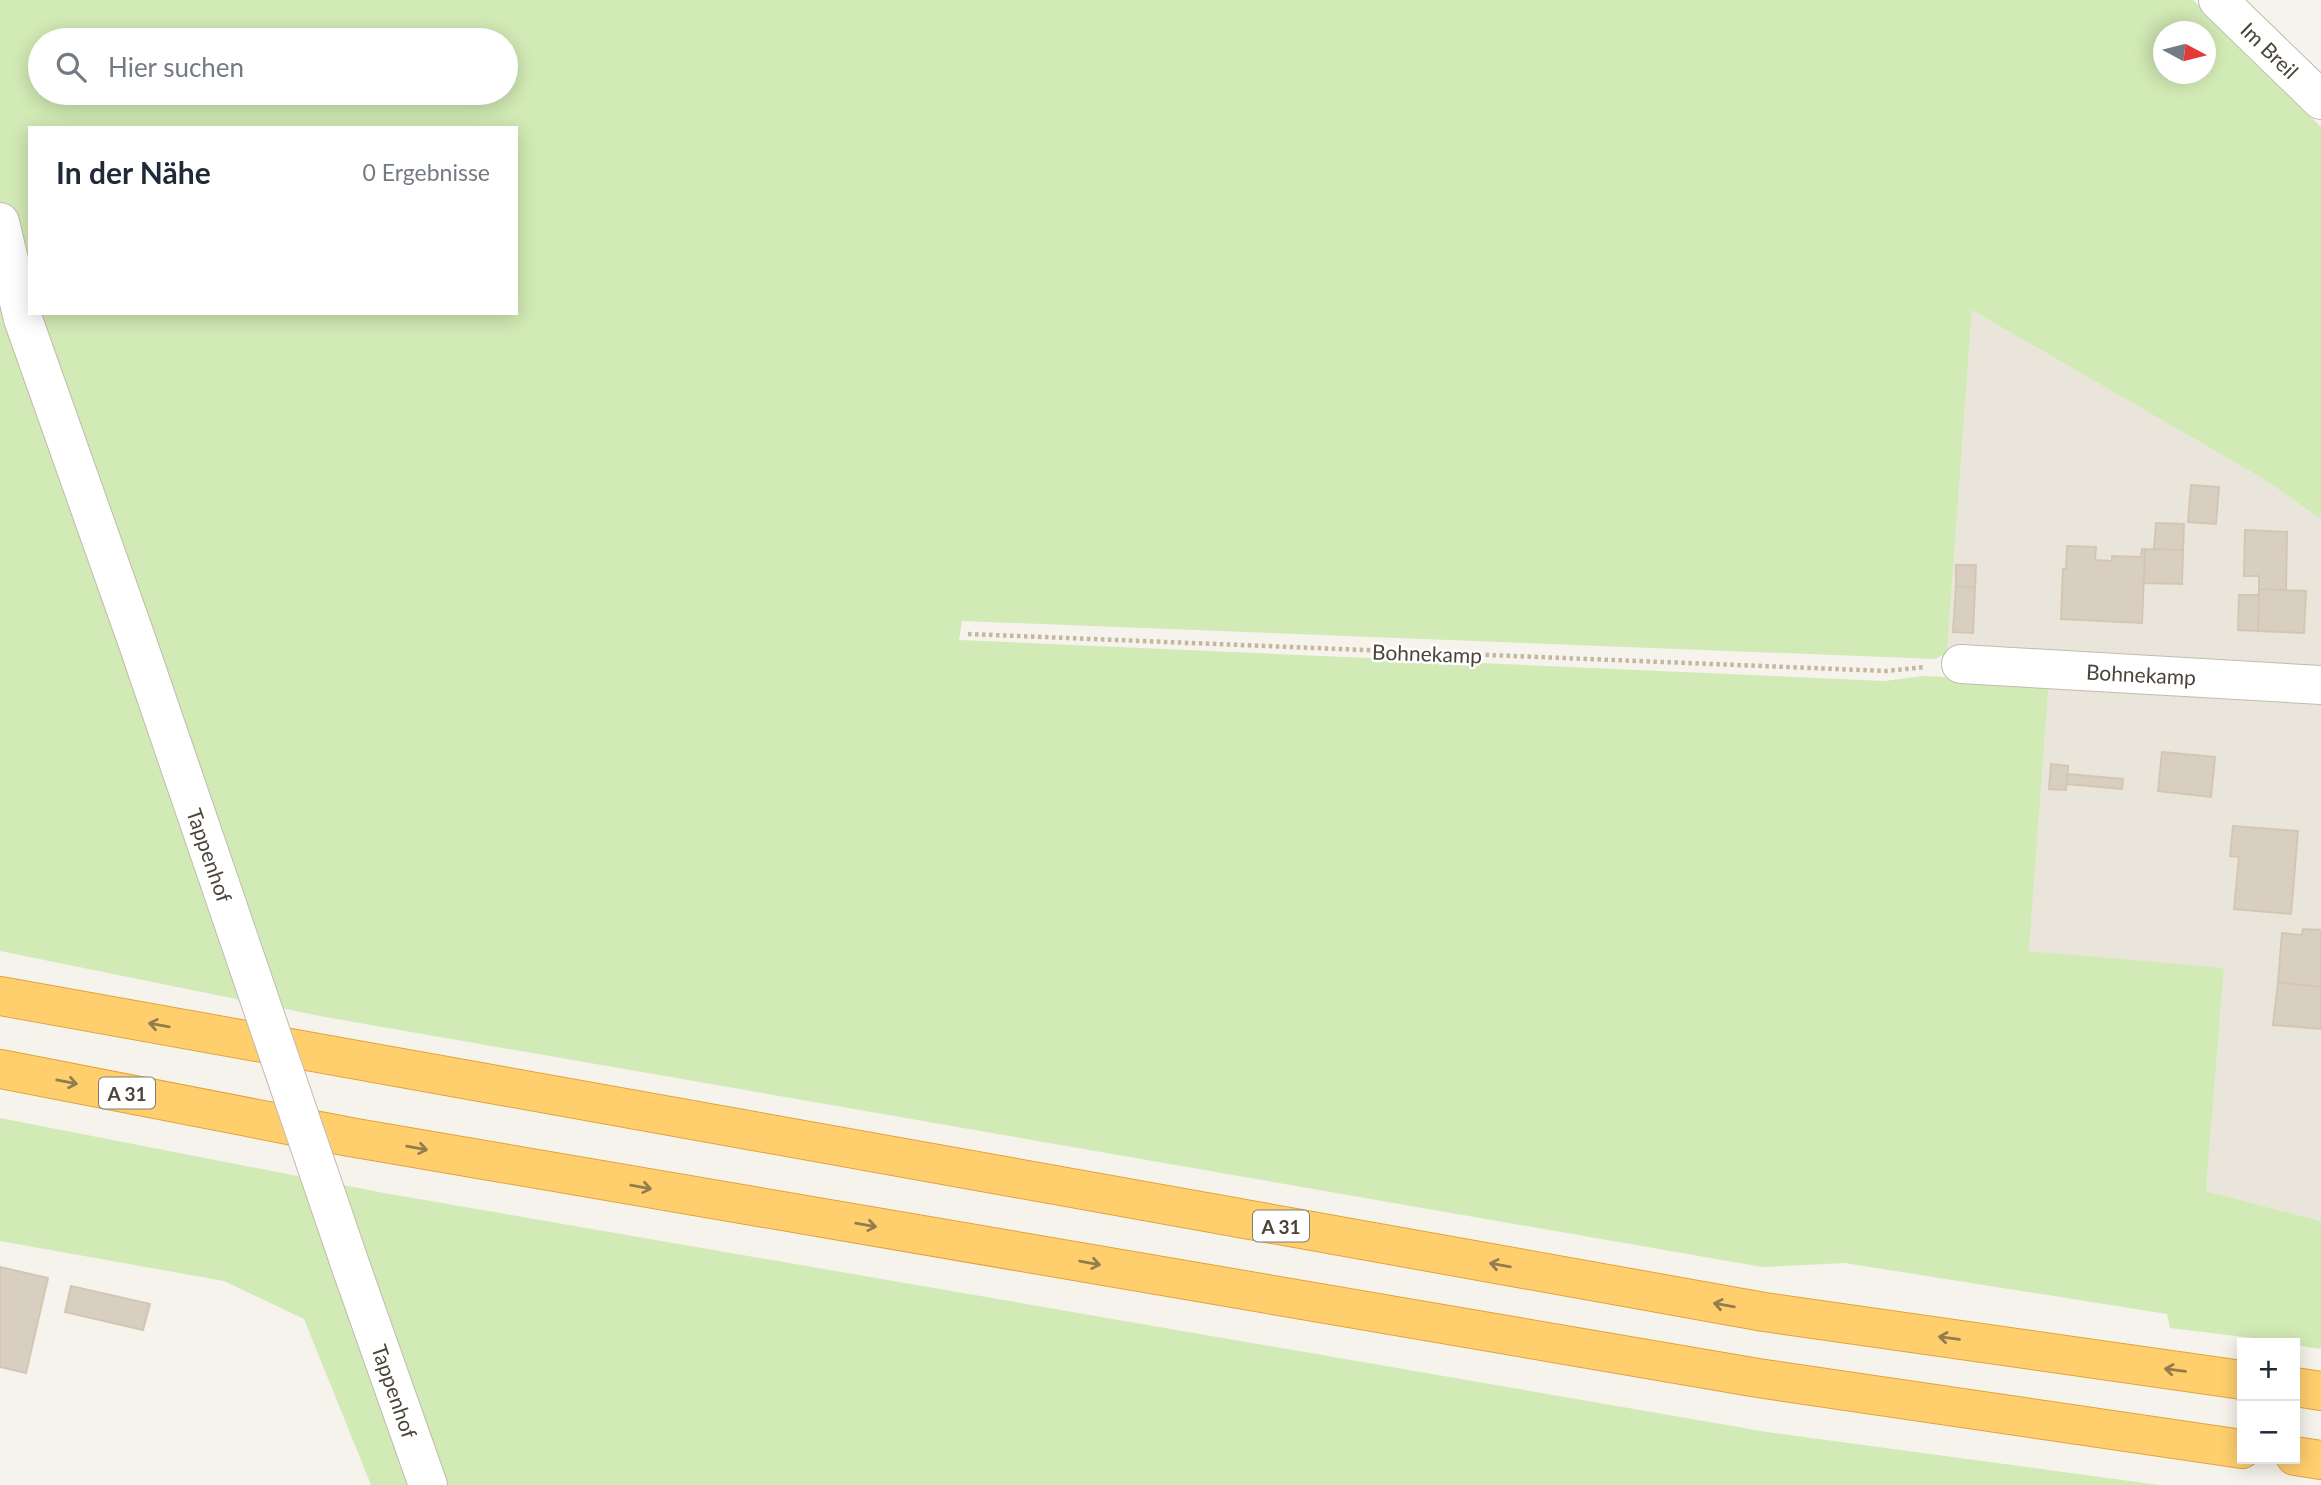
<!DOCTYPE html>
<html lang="de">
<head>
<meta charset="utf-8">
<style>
  body { margin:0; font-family:Lato,sans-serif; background:#f6f6f7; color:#1f2937 }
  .controls { position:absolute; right:21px; bottom:21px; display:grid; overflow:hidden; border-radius:0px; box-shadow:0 4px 18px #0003 }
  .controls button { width:63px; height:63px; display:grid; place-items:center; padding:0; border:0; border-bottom:2px solid #e0e1e3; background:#fff; color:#1f2937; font:35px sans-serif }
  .compass { position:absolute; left:2153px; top:21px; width:63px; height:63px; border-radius:50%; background:#fff; box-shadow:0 4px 18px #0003; rotate:97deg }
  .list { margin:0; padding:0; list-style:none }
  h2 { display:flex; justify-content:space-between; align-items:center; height:91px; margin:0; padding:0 28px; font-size:30px }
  h2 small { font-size:23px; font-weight:400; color:#747a83 }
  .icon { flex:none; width:38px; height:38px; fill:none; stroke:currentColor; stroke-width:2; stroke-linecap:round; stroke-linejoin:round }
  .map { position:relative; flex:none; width:2321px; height:1485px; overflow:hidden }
  .search { position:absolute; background:#fff; box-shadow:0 4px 18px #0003; left:28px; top:28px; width:490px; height:77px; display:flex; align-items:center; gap:18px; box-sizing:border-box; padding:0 24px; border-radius:38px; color:#747a83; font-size:26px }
  .panel { position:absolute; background:#fff; box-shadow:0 4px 18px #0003; left:28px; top:126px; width:490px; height:189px; border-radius:0px }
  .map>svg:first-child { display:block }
  .residential { fill:#eae5da }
  .green { fill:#d2eab5; fill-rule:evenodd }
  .building { fill:#d8cfc1; stroke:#d3c7b4; stroke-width:2 }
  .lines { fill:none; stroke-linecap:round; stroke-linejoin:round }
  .minor-casing { stroke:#c2bbae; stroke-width:40 }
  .motorway-casing { stroke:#e0a43c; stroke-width:40 }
  .path { stroke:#c4b79f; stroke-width:4.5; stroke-dasharray:3.5 3.5; stroke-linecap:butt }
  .minor { stroke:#fff; stroke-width:38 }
  .motorway { stroke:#ffcf6e; stroke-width:38 }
  .minor-bridge-casing { stroke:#c2bbae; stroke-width:40; stroke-linecap:butt }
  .minor-bridge { stroke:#fff; stroke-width:38 }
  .oneway { stroke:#937c4e }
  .labels { text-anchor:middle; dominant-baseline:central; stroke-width:5; stroke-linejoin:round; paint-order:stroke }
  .shield { fill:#fff; stroke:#817c74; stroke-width:2 }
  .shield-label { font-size:19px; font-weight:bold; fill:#4b4439 }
  .street-label { font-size:21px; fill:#4b4439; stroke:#fff }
</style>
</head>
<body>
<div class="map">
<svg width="2321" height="1485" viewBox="0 0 2321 1485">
  <rect width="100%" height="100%" fill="#f6f3ec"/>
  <path class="residential" d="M 1972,310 L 2262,478 L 2321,519 L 2321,674 L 1947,653 Z
    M 2049,681 L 2321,693 L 2321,1221 L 2206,1191 L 2224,969 L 2029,951 Z"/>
  <path class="green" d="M 0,0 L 2193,0 L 2321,127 L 2321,519 L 2262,478 L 1972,310 L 1947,653 L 1935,659 L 962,621 L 959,640 L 1885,681 L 1923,676 L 2049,681 L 2029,951 L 2224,968 L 2206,1191 L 2321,1221 L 2321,1349 L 2295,1345 L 2295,1343 L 2170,1328 L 2167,1314 L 1845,1263 L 1762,1267 L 325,1017 L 0,951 ZM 2164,32 L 2206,32 L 2206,74 L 2164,74 ZM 40,40 L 506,40 L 506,93 L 40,93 ZM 30,128 L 516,128 L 516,313 L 30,313 Z
    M 0,1118 L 384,1193 L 1767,1432 L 2159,1485 L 371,1485 L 304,1319 L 224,1281 L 0,1241 Z"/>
  <path class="building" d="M 2191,485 L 2219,487 L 2216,524 L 2188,522 Z
    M 2156,523 L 2184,524 L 2183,550 L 2154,549 Z
    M 2245,530 L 2287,532 L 2286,590 L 2259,589 L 2259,576 L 2244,576 Z
    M 2067,546 L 2096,547 L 2095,560 L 2112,561 L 2112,556 L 2141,557 L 2142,549 L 2145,549 L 2142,623 L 2061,619 L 2063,569 L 2066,569 Z
    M 2145,549 L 2183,550 L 2182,584 L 2144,583 Z
    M 1956,565 L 1976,565 L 1975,588 L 1956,586 Z
    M 1956,586 L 1975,588 L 1973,633 L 1953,632 Z
    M 2259,589 L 2306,591 L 2304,633 L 2258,631 Z
    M 2239,595 L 2259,595 L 2258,631 L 2238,630 Z
    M 2162,752 L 2215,757 L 2211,797 L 2158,791 Z
    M 2051,764 L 2068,766 L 2066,790 L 2049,789 Z
    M 2067,774 L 2123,779 L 2122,789 L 2067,784 Z
    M 2233,826 L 2298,831 L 2291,914 L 2234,909 L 2239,857 L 2230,856 Z
    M 2303,929 L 2321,930 L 2321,987 L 2278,982 L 2282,933 L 2302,935 Z
    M 2278,982 L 2321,987 L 2321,1029 L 2273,1025 Z
    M 0,1267 L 48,1278 L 26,1373 L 0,1367 Z
    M 71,1286 L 150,1304 L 143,1330 L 65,1312 Z"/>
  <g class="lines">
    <g class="minor-casing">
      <path id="minor" d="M 2218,0 L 2321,100
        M 0,222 L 23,319 L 137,641 L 228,907
        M 1961,664 L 2321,685
        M 351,1267 L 428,1485"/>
    </g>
    <g class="motorway-casing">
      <path id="motorway" d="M 0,996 L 1764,1312 L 2242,1380
        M 0,1069 L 350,1137 L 1758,1378 L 2242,1449
        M 2295,1387 L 2321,1391
        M 2295,1456 L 2321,1460"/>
    </g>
    <path class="path" d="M 968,634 L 1886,671 L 1925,667"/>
    <use href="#minor" class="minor"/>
    <use href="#motorway" class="motorway"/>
    <g class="minor-bridge-casing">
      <path id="minor-bridge" d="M 228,907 L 351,1267"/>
    </g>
    <use href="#minor-bridge" class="minor-bridge"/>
  </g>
  <defs><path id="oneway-shaft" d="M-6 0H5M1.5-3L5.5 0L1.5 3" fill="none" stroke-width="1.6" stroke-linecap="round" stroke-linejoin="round" transform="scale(1.75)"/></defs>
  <g class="oneway">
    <use href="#oneway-shaft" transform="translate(159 1025) rotate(-170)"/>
    <use href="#oneway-shaft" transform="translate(67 1082) rotate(11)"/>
    <use href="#oneway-shaft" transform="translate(417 1148) rotate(10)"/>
    <use href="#oneway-shaft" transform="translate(641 1187) rotate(10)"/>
    <use href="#oneway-shaft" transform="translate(866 1225) rotate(10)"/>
    <use href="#oneway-shaft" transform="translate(1090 1263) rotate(10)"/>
    <use href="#oneway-shaft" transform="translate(1500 1265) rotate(-170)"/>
    <use href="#oneway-shaft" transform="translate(1724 1305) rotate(-170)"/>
    <use href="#oneway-shaft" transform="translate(1949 1338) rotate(-172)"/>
    <use href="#oneway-shaft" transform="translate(2175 1370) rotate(-172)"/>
  </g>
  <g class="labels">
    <g class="shield">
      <rect x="99" y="1077.5" width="56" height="31" rx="5"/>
      <rect x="1253" y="1210.5" width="56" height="31" rx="5"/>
    </g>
    <g class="shield-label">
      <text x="127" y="1093">A 31</text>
      <text x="1281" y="1226">A 31</text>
    </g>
    <g class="street-label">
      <text transform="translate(2270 50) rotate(44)">Im Breil</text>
      <text transform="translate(1427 653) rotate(2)">Bohnekamp</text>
      <text transform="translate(2141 674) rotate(3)">Bohnekamp</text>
      <text transform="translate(210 855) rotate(71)">Tappenhof</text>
      <text transform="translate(395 1391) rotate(71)">Tappenhof</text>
    </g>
  </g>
</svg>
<div class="controls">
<button>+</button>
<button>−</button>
</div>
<svg class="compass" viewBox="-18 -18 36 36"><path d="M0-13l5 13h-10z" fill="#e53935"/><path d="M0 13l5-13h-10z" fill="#747a83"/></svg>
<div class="search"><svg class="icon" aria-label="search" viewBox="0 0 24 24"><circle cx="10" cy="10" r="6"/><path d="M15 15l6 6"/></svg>Hier suchen</div>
<section class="panel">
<h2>In der Nähe<small>0 Ergebnisse</small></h2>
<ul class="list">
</ul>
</section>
</div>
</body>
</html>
